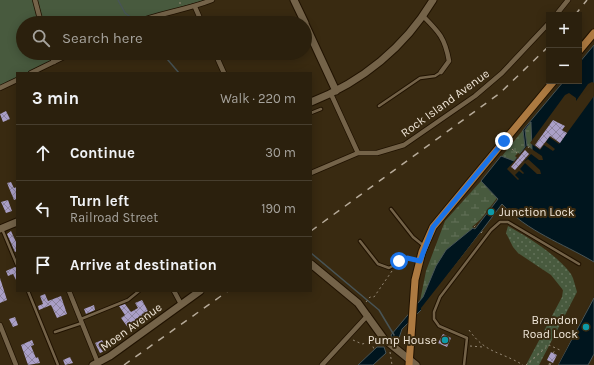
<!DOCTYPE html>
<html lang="en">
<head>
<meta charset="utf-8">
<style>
  body { margin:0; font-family:Karla,sans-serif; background:#332816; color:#f1f3f6 }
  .controls { position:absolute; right:12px; top:12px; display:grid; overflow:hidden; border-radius:0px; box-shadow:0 2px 10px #0003 }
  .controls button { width:36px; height:36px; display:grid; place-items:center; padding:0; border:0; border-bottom:1px solid #473e2e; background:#2b200d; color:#f1f3f6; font:20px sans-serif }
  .stop { position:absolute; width:12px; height:12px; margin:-9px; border:3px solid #1a73e8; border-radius:50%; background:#fff }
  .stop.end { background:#1a73e8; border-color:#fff; box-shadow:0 1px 4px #0008 }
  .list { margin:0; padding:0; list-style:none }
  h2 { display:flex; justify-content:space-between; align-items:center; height:52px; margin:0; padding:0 16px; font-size:17px }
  h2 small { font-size:13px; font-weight:400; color:#a6a39d }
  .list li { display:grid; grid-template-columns:26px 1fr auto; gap:12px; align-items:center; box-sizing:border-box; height:56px; padding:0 16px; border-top:1px solid #473e2e }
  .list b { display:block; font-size:15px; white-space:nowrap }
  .list p { margin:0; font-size:13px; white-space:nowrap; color:#a6a39d }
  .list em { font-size:13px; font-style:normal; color:#a6a39d }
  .icon { flex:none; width:22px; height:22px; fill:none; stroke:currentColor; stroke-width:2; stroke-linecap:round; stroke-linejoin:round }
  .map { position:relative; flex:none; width:594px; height:365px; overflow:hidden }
  .search { position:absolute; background:#2b200d; box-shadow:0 2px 10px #0003; left:16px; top:16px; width:296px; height:44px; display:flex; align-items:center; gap:10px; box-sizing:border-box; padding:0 14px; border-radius:22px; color:#a6a39d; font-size:15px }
  .panel { position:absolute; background:#2b200d; box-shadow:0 2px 10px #0003; left:16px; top:72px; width:296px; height:220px; border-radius:0px }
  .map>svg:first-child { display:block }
  .grass { fill:url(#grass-dots) }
  .wetland { fill:url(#wetland-marsh) }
  .park { fill:#485a3e }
  .water { fill:#00151e; stroke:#485456; fill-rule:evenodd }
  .pier { fill:#392a11 }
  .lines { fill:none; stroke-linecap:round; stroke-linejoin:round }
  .stream { stroke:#485456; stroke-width:1.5 }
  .building { fill:url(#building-cross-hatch) }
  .lane-casing { stroke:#201200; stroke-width:4.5 }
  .street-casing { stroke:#201200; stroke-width:6 }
  .secondary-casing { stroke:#201200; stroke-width:9 }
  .primary-casing { stroke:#201200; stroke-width:9 }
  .path { stroke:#958875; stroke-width:1; stroke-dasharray:2 3; stroke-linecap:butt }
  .lane { stroke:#746349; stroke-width:2.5 }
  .street { stroke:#746349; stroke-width:4.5 }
  .secondary { stroke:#746349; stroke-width:7 }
  .primary { stroke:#ad7a41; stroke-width:7 }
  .rail { stroke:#b7ab9a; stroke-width:1.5; stroke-dasharray:7 7; stroke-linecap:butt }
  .route { stroke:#1a73e8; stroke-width:5 }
  .culture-dot { fill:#0f9aa8; stroke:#392a11; stroke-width:1.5 }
  .labels { text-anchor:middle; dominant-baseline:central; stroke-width:4; stroke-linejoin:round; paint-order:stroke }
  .street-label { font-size:12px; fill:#f0e6d8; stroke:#392a11 }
  .poi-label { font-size:12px; fill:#f0e6d8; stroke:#392a11; text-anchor:end }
</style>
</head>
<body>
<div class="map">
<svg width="594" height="365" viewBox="0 0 594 365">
  <defs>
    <pattern id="grass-dots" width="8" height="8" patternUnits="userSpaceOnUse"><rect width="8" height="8" fill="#485a3e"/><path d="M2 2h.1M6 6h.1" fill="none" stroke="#637259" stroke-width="1.8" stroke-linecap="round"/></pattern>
    <pattern id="wetland-marsh" width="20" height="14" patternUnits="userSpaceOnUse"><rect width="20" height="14" fill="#485a3e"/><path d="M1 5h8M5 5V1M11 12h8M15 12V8" fill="none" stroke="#637259"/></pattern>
    <pattern id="building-cross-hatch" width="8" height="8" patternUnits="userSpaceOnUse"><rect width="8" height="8" fill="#aa9fc7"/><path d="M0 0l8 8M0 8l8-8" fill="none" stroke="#8d849f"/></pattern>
  </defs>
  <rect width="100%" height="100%" fill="#392a11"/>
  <path class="grass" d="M 508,226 C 528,237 557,255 571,274 C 574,279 575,286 577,292 L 539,365 L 526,365 L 562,297 L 563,290 L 551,275 L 518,253 L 513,247 L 506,233 Z"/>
  <path class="wetland" d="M 531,122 L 532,150 L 527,146 L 525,130 Z
    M 523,130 L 525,148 L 507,169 L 498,161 Z
    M 481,181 L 497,198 L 481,219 L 472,227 L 475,229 L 475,241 L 420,301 L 426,271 L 445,221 Z"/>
  <path class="park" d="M 0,0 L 205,0 L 180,7 L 140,23 L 23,23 L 23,53 L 68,53 L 26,73 L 17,73 L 17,78 L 0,86 Z"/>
  <path class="water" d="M 594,45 L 594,262 C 562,243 528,232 502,204 L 423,308 L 402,329 L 399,338 L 393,339 L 391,335 L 423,297 L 436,266 L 446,250 L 473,228 L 475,229 L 498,199 L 481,181 L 501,156 L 514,161 L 525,147 L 523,130 L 564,81 L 579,81 L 579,63 ZM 531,122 L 531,123 L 532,150 L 527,146 L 525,130 Z
    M 594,298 L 594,354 L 588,365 L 558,365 Z
    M 377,347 L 384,347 L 386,353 L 373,365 L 358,365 Z"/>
  <path class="pier" d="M 592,82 L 594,83 L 594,96 L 559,144 L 549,137 L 546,142 L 555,149 L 553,151 L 544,145 L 540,150 L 530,143 L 565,95 L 569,93 L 576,98 L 576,101 L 588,84 Z
    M 527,146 L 542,156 L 543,160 L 539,160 L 531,154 L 524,162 L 528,159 L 540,170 L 541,174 L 537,174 L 525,163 L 520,169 L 524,173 L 523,174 L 519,171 L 515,175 L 519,179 L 518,180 L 507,169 L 517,158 L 515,156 L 518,153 L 520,154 Z
    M 480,233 L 482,233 L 482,235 L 421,312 L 421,308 Z
    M 594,296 L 558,365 L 556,365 L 592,297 Z"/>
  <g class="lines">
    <path class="stream" d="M 118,0 L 125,13 L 136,21
      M 162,53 L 179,73
      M 311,253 L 379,310 L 394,335"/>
  </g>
  <path class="building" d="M 6,111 L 10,119 L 3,122 L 0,114 Z
    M 553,120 L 565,126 L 562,130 L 567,133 L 560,143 L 550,136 L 540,149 L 535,145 Z
    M 525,150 L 529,154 L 515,170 L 511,167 Z
    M 11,182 L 14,188 L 17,187 L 17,199 L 14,200 L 7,183 Z
    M 8,200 L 12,211 L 6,213 L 1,202 Z
    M 11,231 L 17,244 L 17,251 L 15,252 L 7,234 Z
    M 15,267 L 17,268 L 17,282 L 13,274 L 8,276 L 6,271 Z
    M 0,278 L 7,300 L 0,303 Z
    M 45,294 L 48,301 L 61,296 L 67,314 L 57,318 L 51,305 L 39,310 L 38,306 L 43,304 L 40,296 Z
    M 142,300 L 149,313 L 140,318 L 142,321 L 129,329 L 121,318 L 125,315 L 119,306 L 125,304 L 131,312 L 138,308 L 135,303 Z
    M 94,305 L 95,310 L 86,314 L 84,309 Z
    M 15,317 L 18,325 L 13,327 L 9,319 Z
    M 443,334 L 451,338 L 447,347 L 438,343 Z
    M 32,340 L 34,345 L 31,346 L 36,358 L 38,357 L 40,363 L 28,365 L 21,345 Z
    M 102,340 L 107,350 L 100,353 L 95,343 Z
    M 551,352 L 557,355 L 553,363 L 547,360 Z
    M 70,357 L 73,363 L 65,365 L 63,360 Z"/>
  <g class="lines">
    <g class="lane-casing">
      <path id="lane" d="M 379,106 L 420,78 L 435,76 L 441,72
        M 311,113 L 321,109
        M 391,209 L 413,237 L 424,246
        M 2,229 L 17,265
        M 360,241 L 378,264 L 389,268 L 407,258 L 419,261
        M 28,291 L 58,365
        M 81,319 L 128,300 L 139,291
        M 55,332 L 82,323
        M 464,365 L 467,338 L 439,326 L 434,319 L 434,312 L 440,297 L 491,230 L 500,222 L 508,222 L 579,264"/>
    </g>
    <g class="street-casing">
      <path id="street" d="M 35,0 L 41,23
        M 195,7 L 202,23
        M 556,15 L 568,0
        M 423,16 C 439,32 445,38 449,61 L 441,72
        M 135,23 C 160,13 187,10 212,0
        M 51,53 L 54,62
        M 215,53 L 224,73
        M 31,73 L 72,53
        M 0,88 L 17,80
        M 331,94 L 358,153
        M 311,173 L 358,153 L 377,153 L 404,145 L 475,96 L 502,73 L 549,23
        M 69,291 L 98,363
        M 174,291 L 181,304
        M 0,325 L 16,365
        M 322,365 L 368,315"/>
    </g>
    <g class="secondary-casing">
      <path id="secondary" d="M 294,0 L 305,23
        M 305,24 L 336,91
        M 311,102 C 362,82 405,47 433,0
        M 0,229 L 17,222
        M 311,264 L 358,303 L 384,339 L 416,365
        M 93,365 L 110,356 L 200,291"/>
    </g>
    <g class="primary-casing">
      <path id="primary" d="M 579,51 L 594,33
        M 409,365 L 415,280 L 422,252 L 433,227 L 554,81"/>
    </g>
    <path class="path" d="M 180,4 L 180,0
      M 508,146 L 517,153
      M 528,148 L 531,144
      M 474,227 L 477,224
      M 481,233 L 484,230
      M 366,302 L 370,297 L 374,297 L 392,271
      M 469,330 C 486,354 500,351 523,365
      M 353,340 L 362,344 L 371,342 L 378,343
      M 371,342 L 374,349
      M 470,346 L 483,347
      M 390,352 L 392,365
      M 553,353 L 556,349
      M 526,365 L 549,345 L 562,351
      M 549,365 L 550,361
      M 550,365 L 551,363"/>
    <use href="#lane" class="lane"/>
    <use href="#street" class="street"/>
    <use href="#secondary" class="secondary"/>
    <use href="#primary" class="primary"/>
    <path class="rail" d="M 575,15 L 587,0
      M 311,231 L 500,93 L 549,46
      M 124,365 L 228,291"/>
  </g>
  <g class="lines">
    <path class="route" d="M 399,261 L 407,258 L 420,261 L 433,227 L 504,141"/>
  </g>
  <g class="culture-dot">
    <circle cx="491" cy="212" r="4"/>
    <circle cx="586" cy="327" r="4"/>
    <circle cx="445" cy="340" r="4"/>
  </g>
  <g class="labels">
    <g class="street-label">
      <text transform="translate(445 103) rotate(-36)">Rock Island Avenue</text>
      <text transform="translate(131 327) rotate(-36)">Moen Avenue</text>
    </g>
    <g class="poi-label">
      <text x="499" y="212" text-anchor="start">Junction Lock</text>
      <text x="578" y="320">Brandon<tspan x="578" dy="14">Road Lock</tspan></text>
      <text x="437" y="340">Pump House</text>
    </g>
  </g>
</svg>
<div class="controls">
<button>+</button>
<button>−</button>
</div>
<div class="stop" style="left:399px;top:261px"></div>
<div class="stop end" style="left:504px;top:141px"></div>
<div class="search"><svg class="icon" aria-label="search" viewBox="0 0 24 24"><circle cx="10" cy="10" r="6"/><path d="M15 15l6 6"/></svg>Search here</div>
<section class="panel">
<h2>3 min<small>Walk · 220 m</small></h2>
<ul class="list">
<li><svg class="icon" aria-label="ahead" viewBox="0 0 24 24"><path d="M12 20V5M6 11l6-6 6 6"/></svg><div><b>Continue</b></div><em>30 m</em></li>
<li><svg class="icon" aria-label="left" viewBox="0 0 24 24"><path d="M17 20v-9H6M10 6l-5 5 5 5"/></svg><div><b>Turn left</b><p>Railroad Street</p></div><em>190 m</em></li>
<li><svg class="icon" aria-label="arrive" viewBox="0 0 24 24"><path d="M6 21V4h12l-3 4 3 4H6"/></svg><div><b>Arrive at destination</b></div></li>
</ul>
</section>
</div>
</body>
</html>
